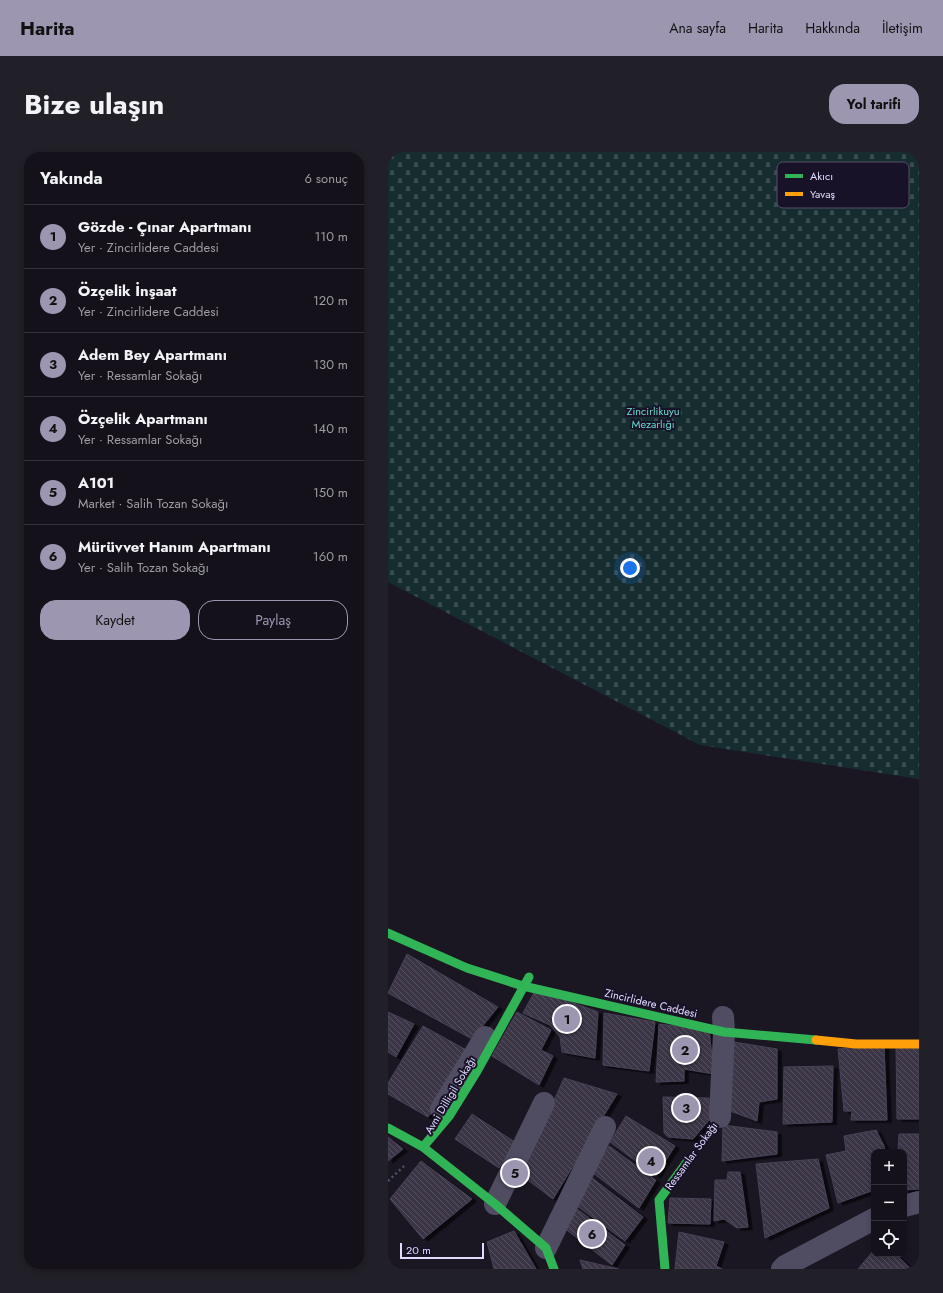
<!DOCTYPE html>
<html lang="tr">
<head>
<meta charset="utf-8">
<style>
  body { margin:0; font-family:Jost,sans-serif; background:#211f27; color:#f1f3f6 }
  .controls { position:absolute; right:12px; bottom:12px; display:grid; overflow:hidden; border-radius:8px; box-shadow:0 2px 6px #0003 }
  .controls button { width:36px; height:36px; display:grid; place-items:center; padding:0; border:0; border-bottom:1px solid #333139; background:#14111a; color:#f1f3f6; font:20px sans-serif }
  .scale { position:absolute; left:12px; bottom:10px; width:84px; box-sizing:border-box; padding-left:4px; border:2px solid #e2dbfd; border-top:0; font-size:11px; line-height:14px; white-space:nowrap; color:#e2dbfd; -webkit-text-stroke:3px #181228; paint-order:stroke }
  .you { position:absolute; left:242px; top:416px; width:14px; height:14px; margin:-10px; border:3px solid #fff; border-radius:50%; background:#1a73e8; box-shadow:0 0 0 6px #1a73e833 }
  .badge { display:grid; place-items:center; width:26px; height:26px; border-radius:50%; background:#9c96b1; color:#111; font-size:13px; font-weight:700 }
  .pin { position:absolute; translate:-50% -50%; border:2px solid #fff; box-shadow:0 1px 4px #0006 }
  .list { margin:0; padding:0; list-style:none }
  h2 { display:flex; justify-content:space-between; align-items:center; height:52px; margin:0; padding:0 16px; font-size:17px }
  h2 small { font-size:13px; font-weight:400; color:#9d9da2 }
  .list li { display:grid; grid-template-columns:26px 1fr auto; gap:12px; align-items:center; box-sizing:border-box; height:64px; padding:0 16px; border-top:1px solid #333139 }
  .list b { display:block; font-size:15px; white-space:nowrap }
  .list p { margin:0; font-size:13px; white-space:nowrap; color:#9d9da2 }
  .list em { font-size:13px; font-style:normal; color:#9d9da2 }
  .actions { display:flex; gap:8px; padding:12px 16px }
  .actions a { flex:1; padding:9px 0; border:1px solid #9c96b1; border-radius:16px; text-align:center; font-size:14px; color:#9c96b1 }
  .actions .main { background:#9c96b1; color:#111 }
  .icon { flex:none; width:22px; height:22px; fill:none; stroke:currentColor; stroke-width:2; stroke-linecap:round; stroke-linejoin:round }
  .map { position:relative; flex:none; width:531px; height:1117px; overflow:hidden; border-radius:16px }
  header { display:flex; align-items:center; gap:24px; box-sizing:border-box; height:56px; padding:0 20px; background:#9c96b1; color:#111 }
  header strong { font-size:19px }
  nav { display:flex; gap:22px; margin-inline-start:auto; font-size:14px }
  .intro { display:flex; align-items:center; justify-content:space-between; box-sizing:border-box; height:96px; padding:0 24px }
  h1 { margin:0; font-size:28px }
  .button { padding:10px 18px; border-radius:16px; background:#9c96b1; color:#111; font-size:14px; font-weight:700 }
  main { display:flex; gap:24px; padding:0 24px }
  aside { flex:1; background:#14111a; border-radius:16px; box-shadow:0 2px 6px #0003 }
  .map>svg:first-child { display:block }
  .cemetery { fill:url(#cemetery-stones) }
  .building { fill:url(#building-back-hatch); stroke:#484256; filter:url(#shadow) }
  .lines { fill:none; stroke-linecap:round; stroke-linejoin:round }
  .path { stroke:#4b5564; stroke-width:2.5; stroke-dasharray:2 3; stroke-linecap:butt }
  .street { stroke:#504d63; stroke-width:22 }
  .fast { stroke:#30b455; stroke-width:9 }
  .slow { stroke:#ff9f0a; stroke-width:9 }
  .labels { text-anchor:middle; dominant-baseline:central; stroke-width:4; stroke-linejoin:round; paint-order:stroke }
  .park-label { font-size:11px; fill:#69dbca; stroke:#181228 }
  .street-label { font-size:11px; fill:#e2dbfd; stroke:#181228 }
  .key { fill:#181228; stroke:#554e68; stroke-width:1 }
  .key-label { font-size:11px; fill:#e2dbfd }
</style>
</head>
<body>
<header>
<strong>Harita</strong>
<nav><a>Ana sayfa</a><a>Harita</a><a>Hakkında</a><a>İletişim</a></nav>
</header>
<div class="intro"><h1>Bize ulaşın</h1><a class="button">Yol tarifi</a></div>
<main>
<aside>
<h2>Yakında<small>6 sonuç</small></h2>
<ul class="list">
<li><span class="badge">1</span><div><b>Gözde - Çınar Apartmanı</b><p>Yer · Zincirlidere Caddesi</p></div><em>110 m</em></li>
<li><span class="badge">2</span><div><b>Özçelik İnşaat</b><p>Yer · Zincirlidere Caddesi</p></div><em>120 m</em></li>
<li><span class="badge">3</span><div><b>Adem Bey Apartmanı</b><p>Yer · Ressamlar Sokağı</p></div><em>130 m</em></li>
<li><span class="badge">4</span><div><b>Özçelik Apartmanı</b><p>Yer · Ressamlar Sokağı</p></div><em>140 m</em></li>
<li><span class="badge">5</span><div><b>A101</b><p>Market · Salih Tozan Sokağı</p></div><em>150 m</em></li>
<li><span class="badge">6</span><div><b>Mürüvvet Hanım Apartmanı</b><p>Yer · Salih Tozan Sokağı</p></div><em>160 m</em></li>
</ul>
<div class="actions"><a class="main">Kaydet</a><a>Paylaş</a></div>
</aside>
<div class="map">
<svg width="531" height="1117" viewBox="0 0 531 1117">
  <defs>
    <pattern id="cemetery-stones" width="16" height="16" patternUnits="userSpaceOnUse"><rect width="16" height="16" fill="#162d30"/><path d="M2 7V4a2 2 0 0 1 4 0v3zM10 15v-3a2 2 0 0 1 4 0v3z" fill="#384b4f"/></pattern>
    <pattern id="building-back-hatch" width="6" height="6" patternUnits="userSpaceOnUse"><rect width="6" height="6" fill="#3a3544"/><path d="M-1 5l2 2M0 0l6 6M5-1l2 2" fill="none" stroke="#565260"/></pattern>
    <filter id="shadow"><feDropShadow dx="4.5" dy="2.5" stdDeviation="0" flood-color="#0009"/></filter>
  </defs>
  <rect width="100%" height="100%" fill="#1a1723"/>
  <path class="cemetery" d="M 0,0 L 531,0 L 531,627 L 312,593 L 0,430 Z"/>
  <path class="building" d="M 19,802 L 110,855 L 84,887 L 0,841 Z
    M 148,837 L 210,860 L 207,906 L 174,900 L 172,885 L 162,873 L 135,861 Z
    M 0,860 L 26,872 L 8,905 L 0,900 Z
    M 129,860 L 163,878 L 153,898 L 165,904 L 151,933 L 104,904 Z
    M 216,861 L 267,870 L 261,919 L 215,913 Z
    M 271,872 L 321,878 L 326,922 L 296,917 L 296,929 L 268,930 Z
    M 35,874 L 82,900 L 40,965 L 0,942 L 0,931 Z
    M 346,890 L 389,897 L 389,947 L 371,950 L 369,969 L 342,959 Z
    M 496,894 L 499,968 L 463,968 L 464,959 L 456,959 L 450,897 Z
    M 508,895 L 531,896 L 531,967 L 509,967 Z
    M 445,914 L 444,970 L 395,972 L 396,915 Z
    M 176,926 L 229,942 L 165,1047 L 133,1023 Z
    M 275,945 L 321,946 L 322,967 L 305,987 L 280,985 L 276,981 Z
    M 84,962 L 127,990 L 111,1016 L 67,987 Z
    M 238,964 L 287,994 L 268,1024 L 222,990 Z
    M 335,973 L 389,980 L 389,1002 L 334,1009 Z
    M 488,978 L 496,994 L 497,1000 L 486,1000 L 486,1038 L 450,1051 L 438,1003 L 458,999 L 456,984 Z
    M 511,982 L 531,982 L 531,1037 L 516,1038 L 516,1000 L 510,1000 Z
    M 0,985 L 15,997 L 0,1009 Z
    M 221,994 L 268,1028 L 251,1056 L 205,1021 Z
    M 430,1007 L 441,1056 L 377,1086 L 368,1012 Z
    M 33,1009 L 84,1047 L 35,1087 L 2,1047 Z
    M 340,1020 L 352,1020 L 360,1075 L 349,1076 L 336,1067 L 326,1069 L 327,1028 L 339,1028 Z
    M 203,1025 L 255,1065 L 237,1089 L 185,1051 Z
    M 282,1046 L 323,1047 L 322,1072 L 280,1071 Z
    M 184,1053 L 237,1093 L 224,1113 L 171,1072 Z
    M 126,1079 L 148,1117 L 106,1117 L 99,1090 Z
    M 291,1080 L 336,1090 L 328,1114 L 334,1117 L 287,1117 Z
    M 486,1098 L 486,1102 L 508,1102 L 523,1117 L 470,1117 Z
    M 192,1108 L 231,1117 L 195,1117 Z"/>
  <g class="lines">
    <path class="path" d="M 0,1029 L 16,1014"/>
    <path class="street" d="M 53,957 L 97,885
      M 332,965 L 336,880 L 335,865
      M 107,1052 L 156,951
      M 516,1054 L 531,1050
      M 158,1096 L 217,975
      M 394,1117 L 397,1114 L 486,1067"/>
    <path class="fast" d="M 0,781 L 79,816 L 135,834 L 336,880 L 428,888
      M 0,976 L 35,995 L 107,1052 L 158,1096 L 166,1117
      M 35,995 L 62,963 L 88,921 L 141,825
      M 277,1117 L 271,1048 L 299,1010"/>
    <path class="slow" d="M 428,888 L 468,892 L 531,892"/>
  </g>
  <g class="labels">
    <g class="park-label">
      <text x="265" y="259">Zincirlikuyu<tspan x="265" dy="13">Mezarlığı</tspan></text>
    </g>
    <g class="street-label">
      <text transform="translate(263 851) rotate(13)">Zincirlidere Caddesi</text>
      <text transform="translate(62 943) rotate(-59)">Avni Dilligil Sokağı</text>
      <text transform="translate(303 1004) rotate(-54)">Ressamlar Sokağı</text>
    </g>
  </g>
  <rect x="389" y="10" width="132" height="46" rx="6" class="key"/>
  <rect x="397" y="22" width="18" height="4" fill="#30b455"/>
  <rect x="397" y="40" width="18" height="4" fill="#ff9f0a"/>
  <g class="key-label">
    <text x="422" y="28">Akıcı</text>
    <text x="422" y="46">Yavaş</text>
  </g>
</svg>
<div class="controls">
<button>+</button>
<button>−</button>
<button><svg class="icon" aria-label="locate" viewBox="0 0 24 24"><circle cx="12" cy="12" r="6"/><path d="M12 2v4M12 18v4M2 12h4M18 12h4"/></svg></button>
</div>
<div class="scale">20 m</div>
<div class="you"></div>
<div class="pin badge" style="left:179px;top:867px">1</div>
<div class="pin badge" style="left:297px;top:898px">2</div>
<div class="pin badge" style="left:298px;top:956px">3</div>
<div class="pin badge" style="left:263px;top:1009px">4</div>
<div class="pin badge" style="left:127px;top:1021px">5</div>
<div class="pin badge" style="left:204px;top:1082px">6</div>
</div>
</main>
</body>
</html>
